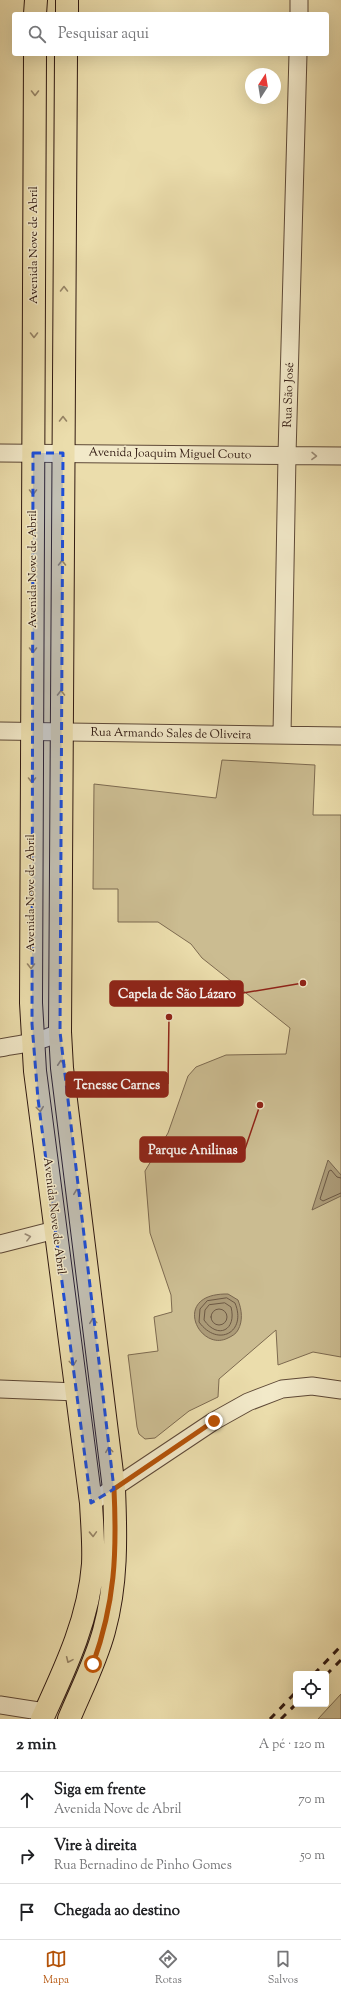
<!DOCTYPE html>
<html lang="pt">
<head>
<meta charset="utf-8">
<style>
  body { margin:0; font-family:"Sorts Mill Goudy",serif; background:#f2f2f2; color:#202124 }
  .controls { position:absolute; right:12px; bottom:12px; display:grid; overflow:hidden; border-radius:4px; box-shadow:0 4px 16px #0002 }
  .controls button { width:36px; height:36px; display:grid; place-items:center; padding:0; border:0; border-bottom:1px solid #e0e0e0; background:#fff; color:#202124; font:20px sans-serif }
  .compass { position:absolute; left:245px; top:68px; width:36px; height:36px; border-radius:50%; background:#fff; box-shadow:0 4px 16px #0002; rotate:12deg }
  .stop { position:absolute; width:12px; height:12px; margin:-9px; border:3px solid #b45309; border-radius:50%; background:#fff }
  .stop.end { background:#b45309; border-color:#fff; box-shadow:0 1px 4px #0008 }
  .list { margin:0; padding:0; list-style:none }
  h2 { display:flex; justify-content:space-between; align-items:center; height:52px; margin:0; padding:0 16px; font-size:17px }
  h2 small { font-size:13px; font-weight:400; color:#757577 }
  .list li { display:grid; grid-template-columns:26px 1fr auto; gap:12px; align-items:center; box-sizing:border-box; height:56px; padding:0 16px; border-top:1px solid #e0e0e0 }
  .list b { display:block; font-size:15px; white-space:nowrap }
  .list p { margin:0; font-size:13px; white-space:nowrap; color:#757577 }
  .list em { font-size:13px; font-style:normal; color:#757577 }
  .icon { flex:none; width:22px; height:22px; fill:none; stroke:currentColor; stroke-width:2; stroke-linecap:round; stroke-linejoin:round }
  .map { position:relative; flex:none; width:341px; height:1719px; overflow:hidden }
  .search { position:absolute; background:#fff; box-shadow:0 4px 16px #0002; left:12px; right:12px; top:12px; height:44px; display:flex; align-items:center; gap:10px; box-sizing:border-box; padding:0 14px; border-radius:4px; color:#757577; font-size:15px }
  .sheet { height:220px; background:#fff }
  nav { display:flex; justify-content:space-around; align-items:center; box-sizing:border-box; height:56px; border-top:1px solid #e0e0e0; background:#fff; font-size:11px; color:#757577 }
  nav a { display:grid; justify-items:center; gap:2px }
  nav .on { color:#b45309 }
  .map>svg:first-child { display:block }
  .green { fill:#cbbc91; stroke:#7d6a50 }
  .water { fill:#ab9a77; stroke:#79664e }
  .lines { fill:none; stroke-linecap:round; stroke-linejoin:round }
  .shore { stroke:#6d5944; stroke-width:1 }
  .minor-casing { stroke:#5e4937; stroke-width:19 }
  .major-casing { stroke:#2f1810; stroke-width:24 }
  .minor { stroke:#f2e9c9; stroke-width:17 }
  .major { stroke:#ebddac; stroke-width:22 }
  .rail { stroke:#2f1810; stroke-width:3; stroke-dasharray:7 7; stroke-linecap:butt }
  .oneway { stroke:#968466 }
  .oneway2 { stroke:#9a8b76 }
  .route { stroke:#b45309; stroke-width:5 }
  .marked { fill:#1d4ed8; fill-opacity:0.2; stroke:#1d4ed8; stroke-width:3; stroke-dasharray:8 5; stroke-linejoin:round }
  .labels { text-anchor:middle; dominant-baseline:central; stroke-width:3; stroke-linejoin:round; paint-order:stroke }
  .street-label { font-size:12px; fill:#2f1810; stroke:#f2e9c9 }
  .leader { fill:none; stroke:#8f2418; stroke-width:1.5 }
  .callout-dot { fill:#8f2418; stroke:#f2e9c9; stroke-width:1.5 }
  .callout { fill:#8f2418; stroke:#8f2418; stroke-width:1.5 }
  .callout-label { font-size:13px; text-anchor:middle; font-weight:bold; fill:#fff }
</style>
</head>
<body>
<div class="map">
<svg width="341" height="1719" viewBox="0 0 341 1719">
  <rect width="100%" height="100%" fill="#ebddac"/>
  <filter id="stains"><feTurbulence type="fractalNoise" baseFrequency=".005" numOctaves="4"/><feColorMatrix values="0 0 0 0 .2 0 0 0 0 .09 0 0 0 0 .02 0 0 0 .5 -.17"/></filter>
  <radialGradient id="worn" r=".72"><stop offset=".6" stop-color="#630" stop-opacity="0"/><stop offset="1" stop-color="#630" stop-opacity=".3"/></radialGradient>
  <path class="green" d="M 222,760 L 315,765 L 313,815 L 341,815 L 341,1357 L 313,1352 L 278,1365 L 276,1330 L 219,1379 L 218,1397 L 189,1411 L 155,1438 L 145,1439 L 139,1434 L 137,1427 L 128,1355 L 158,1351 L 154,1317 L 172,1312 L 171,1295 L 150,1233 L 145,1171 L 168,1133 L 188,1076 L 196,1067 L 226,1055 L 286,1054 L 290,1028 L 202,958 L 191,944 L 158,922 L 118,922 L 118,889 L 93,889 L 94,784 L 216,798 Z
    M 341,1694 L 341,1719 L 318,1719 Z"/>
  <path class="water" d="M 328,1160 L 341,1175 L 341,1196 L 312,1210 Z
    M 228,1294 L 238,1300 C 242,1310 243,1321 238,1330 C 236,1334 232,1336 228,1338 C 199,1353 170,1293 228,1294 Z"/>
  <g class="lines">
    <path class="shore" d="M 341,1178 L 337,1177 L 331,1170 L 329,1171 L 320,1199 L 323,1201 L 341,1193
      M 227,1298 L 235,1303 C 247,1332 218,1348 199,1322 L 200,1309 L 207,1301 Z
      M 225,1303 L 231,1307 C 237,1330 218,1340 204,1320 L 205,1310 L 209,1305 Z
      M211 1317a8 8 0 1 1 16 0a8 8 0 1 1-16 0Z"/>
    <g class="minor-casing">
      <path id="minor" d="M 299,14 L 299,0
        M 0,453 L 341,456
        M 0,731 L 341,736
        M 282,735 L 287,455 L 298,54
        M 0,1048 C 21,1044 41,1042 60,1032
        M 0,1244 L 55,1230
        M 0,1389 L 77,1392
        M 91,1503 L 214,1421 L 248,1402 L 282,1389 L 312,1386 L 341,1390
        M 0,1705 L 45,1712"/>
    </g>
    <g class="major-casing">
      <path id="major" d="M 35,14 L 36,0
        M 67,14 L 67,0
        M 35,54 L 31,1003 L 35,1071 L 91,1503 C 92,1523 94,1544 93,1564 C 89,1619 65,1669 42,1719
        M 66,54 L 60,1032 L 62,1068 L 114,1489 C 116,1537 117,1584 104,1631 C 96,1661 81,1690 69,1719"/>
    </g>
    <use href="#minor" class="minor"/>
    <use href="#major" class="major"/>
    <path class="rail" d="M 314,1674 L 341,1646
      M 326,1675 L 341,1660
      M 270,1719 L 296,1692
      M 281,1719 L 296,1704"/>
  </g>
  <defs><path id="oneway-chevron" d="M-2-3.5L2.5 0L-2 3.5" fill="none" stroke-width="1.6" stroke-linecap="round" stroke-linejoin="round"/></defs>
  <g class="oneway">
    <use href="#oneway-chevron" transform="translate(35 93) rotate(90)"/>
    <use href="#oneway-chevron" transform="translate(64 289) rotate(-90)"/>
    <use href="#oneway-chevron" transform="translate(34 335) rotate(90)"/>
    <use href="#oneway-chevron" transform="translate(63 419) rotate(-90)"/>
    <use href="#oneway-chevron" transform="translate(33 492) rotate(90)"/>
    <use href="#oneway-chevron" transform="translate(62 563) rotate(-90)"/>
    <use href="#oneway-chevron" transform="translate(33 650) rotate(90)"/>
    <use href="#oneway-chevron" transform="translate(61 693) rotate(-90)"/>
    <use href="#oneway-chevron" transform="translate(32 780) rotate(90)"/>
    <use href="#oneway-chevron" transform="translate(31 966) rotate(90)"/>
    <use href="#oneway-chevron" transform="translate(61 1063) rotate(-94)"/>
    <use href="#oneway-chevron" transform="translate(40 1109) rotate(83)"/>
    <use href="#oneway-chevron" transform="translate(77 1192) rotate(-97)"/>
    <use href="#oneway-chevron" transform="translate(93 1321) rotate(-97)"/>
    <use href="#oneway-chevron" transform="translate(73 1363) rotate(83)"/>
    <use href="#oneway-chevron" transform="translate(109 1450) rotate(-97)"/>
    <use href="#oneway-chevron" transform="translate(93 1534) rotate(88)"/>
    <use href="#oneway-chevron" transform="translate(69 1660) rotate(114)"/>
  </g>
  <g class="oneway2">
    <use href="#oneway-chevron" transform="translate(314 456) rotate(1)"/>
    <use href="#oneway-chevron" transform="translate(28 1237) rotate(-14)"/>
  </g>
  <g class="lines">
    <path class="route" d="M 93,1664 C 115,1602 117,1554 114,1489 L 214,1421"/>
  </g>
  <path class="marked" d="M 33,453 L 63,453 L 60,1032 L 114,1489 L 91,1503 L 38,1099 L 32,1024 Z"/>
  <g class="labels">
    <g class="street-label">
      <text transform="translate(34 245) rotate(-90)">Avenida Nove de Abril</text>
      <text transform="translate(289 395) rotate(-88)">Rua São José</text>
      <text transform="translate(170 454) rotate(1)">Avenida Joaquim Miguel Couto</text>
      <text transform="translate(33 569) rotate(-90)">Avenida Nove de Abril</text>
      <text transform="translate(171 734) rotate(1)">Rua Armando Sales de Oliveira</text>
      <text transform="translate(31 893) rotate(-90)">Avenida Nove de Abril</text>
      <text transform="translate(54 1216) rotate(83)">Avenida Nove de Abril</text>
    </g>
  </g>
  <path class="leader" d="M303 983L243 993M169 1017L168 1084M260 1105L245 1149"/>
  <g class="callout-dot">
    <circle cx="303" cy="983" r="4"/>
    <circle cx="169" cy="1017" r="4"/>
    <circle cx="260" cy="1105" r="4"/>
  </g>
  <g class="callout">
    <rect x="110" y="981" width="133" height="25" rx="4"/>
    <rect x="66" y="1072" width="102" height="25" rx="4"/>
    <rect x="140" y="1137" width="105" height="25" rx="4"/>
  </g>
  <g class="callout-label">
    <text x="177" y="998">Capela de São Lázaro</text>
    <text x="117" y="1089">Tenesse Carnes</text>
    <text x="193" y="1154">Parque Anilinas</text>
  </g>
  <rect width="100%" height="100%" filter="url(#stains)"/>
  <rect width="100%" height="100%" fill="url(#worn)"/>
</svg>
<div class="controls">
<button><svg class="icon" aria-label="locate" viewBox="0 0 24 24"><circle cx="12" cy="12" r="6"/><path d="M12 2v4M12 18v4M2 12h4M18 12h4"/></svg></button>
</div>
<svg class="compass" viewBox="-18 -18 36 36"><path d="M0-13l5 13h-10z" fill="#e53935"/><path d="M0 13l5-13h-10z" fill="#757577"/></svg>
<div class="stop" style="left:93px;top:1664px"></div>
<div class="stop end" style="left:214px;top:1421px"></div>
<div class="search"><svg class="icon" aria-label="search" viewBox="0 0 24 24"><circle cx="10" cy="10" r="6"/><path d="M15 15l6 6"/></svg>Pesquisar aqui</div>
</div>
<section class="sheet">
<h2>2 min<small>A pé · 120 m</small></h2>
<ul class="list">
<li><svg class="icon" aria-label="ahead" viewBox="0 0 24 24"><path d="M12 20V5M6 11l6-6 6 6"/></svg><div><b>Siga em frente</b><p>Avenida Nove de Abril</p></div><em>70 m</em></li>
<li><svg class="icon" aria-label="right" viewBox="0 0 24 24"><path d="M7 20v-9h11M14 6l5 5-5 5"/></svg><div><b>Vire à direita</b><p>Rua Bernadino de Pinho Gomes</p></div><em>50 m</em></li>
<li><svg class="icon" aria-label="arrive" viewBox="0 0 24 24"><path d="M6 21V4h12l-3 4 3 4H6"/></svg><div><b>Chegada ao destino</b></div></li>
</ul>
</section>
<nav>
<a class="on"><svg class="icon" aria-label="map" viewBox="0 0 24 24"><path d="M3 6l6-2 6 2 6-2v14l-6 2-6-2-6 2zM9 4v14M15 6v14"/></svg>Mapa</a>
<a><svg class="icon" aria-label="directions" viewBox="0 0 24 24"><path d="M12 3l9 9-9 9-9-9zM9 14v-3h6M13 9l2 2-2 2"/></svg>Rotas</a>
<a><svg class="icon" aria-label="saved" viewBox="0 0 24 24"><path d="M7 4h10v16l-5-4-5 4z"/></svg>Salvos</a>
</nav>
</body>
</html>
